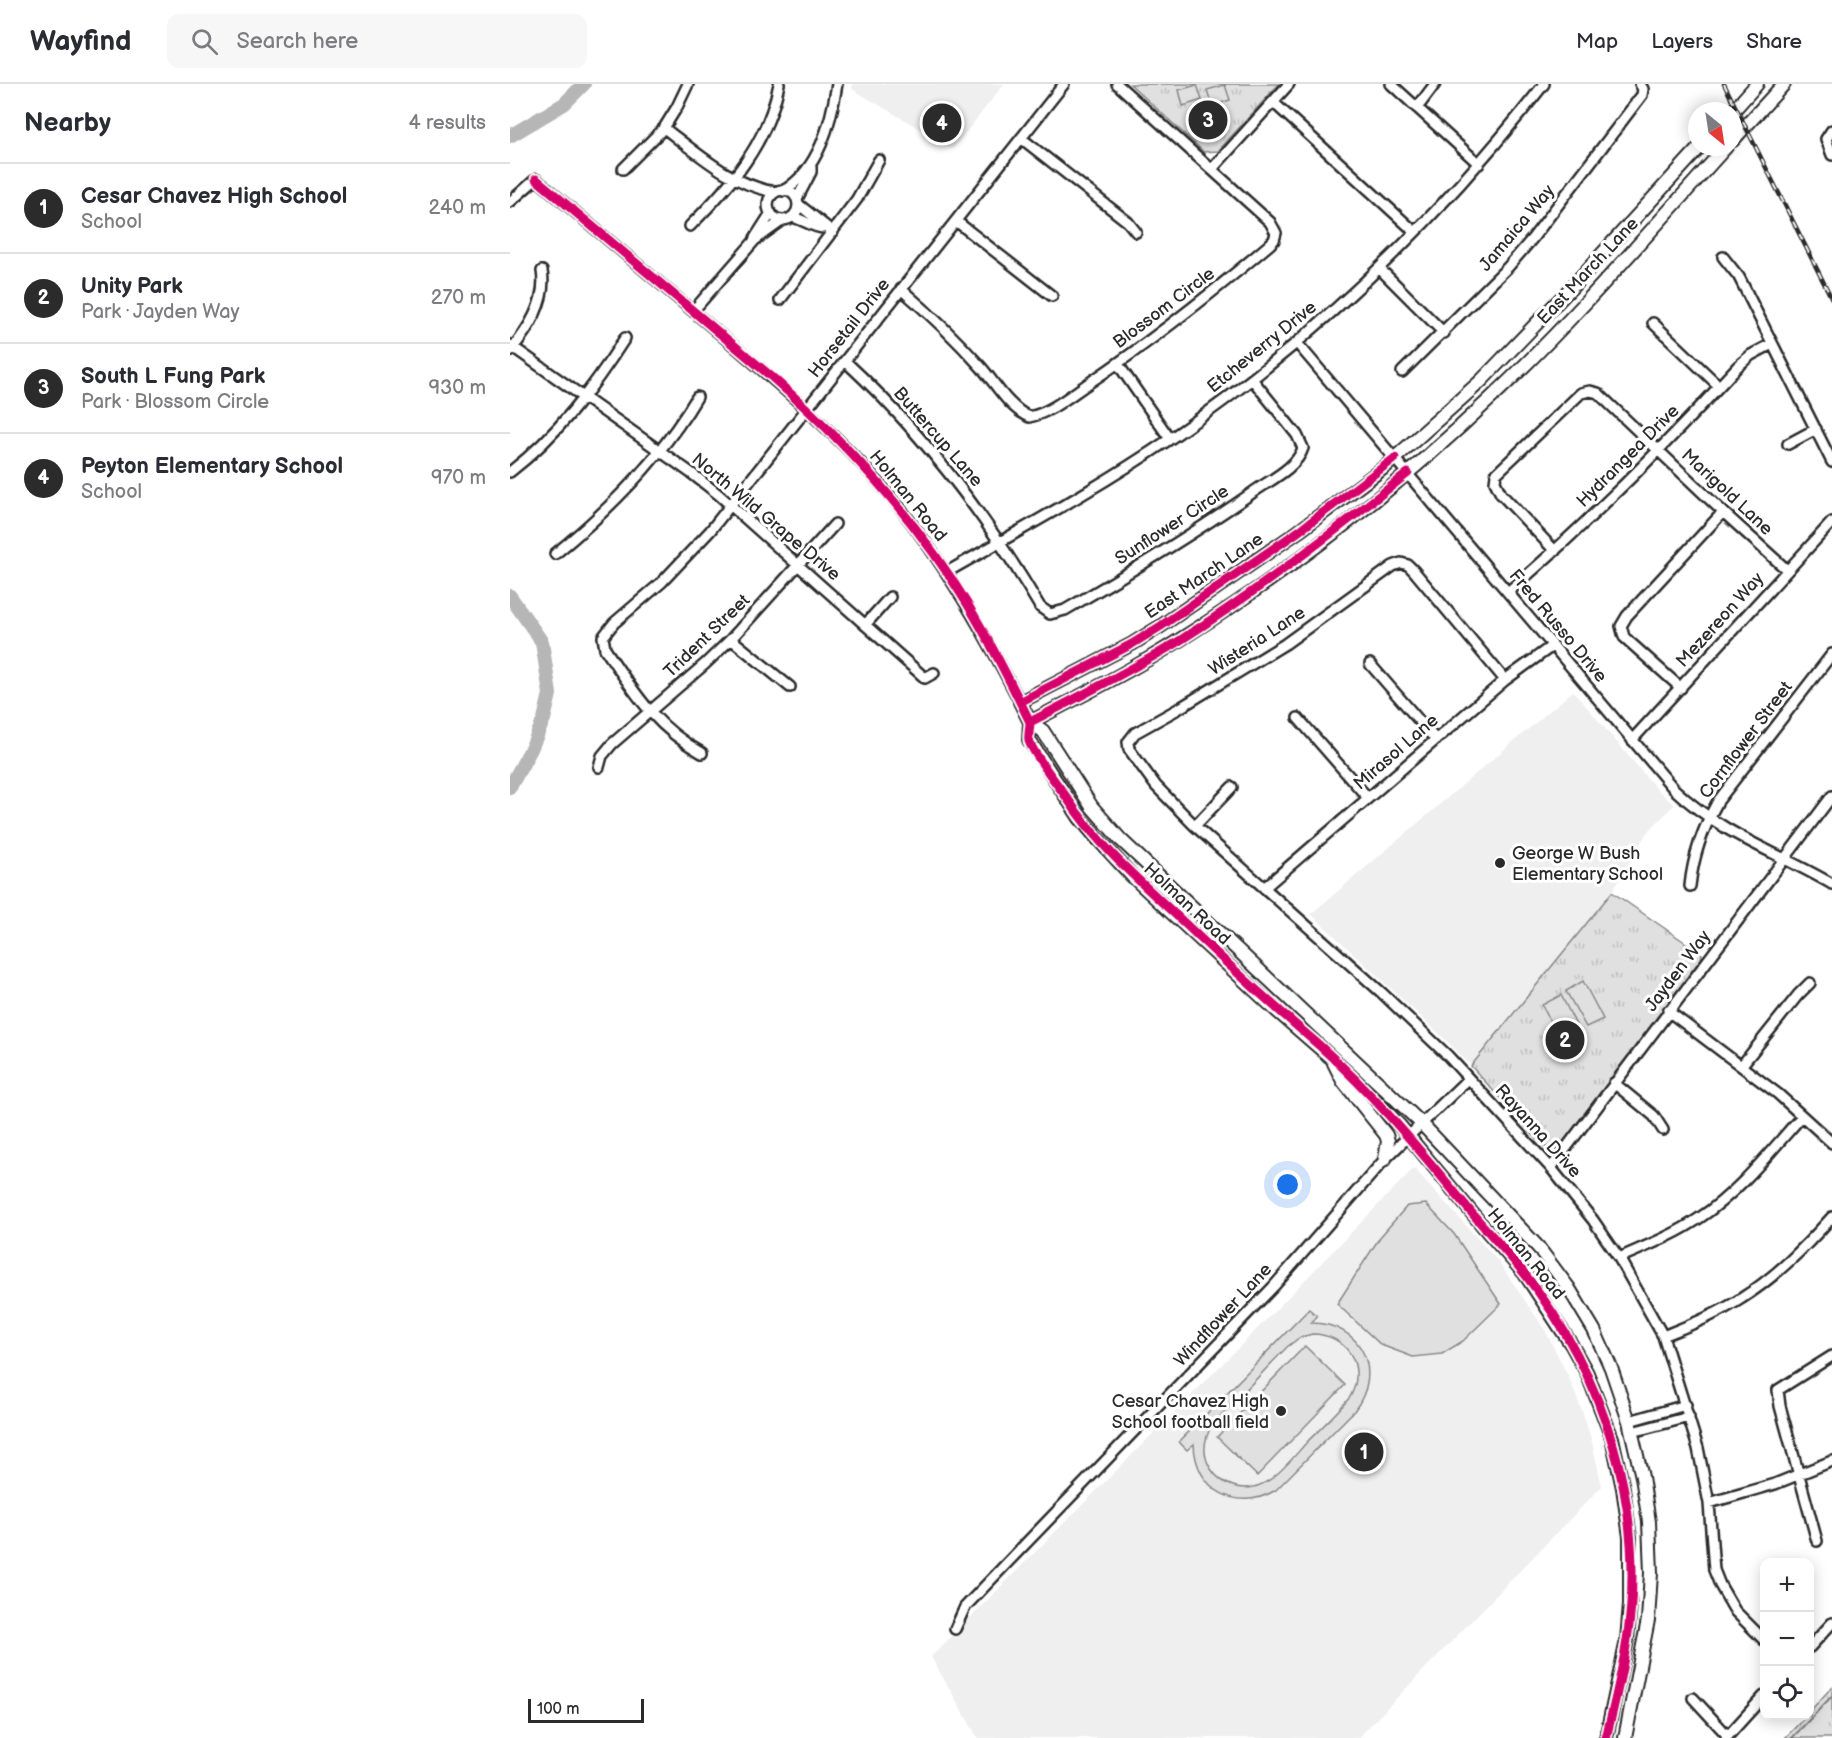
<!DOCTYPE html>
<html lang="en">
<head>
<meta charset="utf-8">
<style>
  body { margin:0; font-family:"Balsamiq Sans",sans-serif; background:#f7f7f7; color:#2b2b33 }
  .controls { position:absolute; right:18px; bottom:18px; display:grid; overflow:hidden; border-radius:12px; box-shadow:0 3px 15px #0003 }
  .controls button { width:54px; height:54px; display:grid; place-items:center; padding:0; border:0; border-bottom:2px solid #e1e1e2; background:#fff; color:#2b2b33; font:30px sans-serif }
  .compass { position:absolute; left:1178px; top:18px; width:54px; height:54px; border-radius:50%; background:#fff; box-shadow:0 3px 15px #0003; rotate:150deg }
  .scale { position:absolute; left:18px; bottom:15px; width:116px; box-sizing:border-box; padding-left:6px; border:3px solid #2b2b2b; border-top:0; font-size:16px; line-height:21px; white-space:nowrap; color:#2b2b2b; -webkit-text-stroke:4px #fff; paint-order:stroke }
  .you { position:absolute; left:778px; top:1101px; width:21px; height:21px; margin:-15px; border:4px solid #fff; border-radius:50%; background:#1a73e8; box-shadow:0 0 0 9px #1a73e833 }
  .badge { display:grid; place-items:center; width:39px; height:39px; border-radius:50%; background:#2b2b2b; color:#fff; font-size:20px; font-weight:700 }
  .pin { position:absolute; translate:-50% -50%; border:3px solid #fff; box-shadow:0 2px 6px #0006 }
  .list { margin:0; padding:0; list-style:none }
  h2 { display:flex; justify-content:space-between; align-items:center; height:78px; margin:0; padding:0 24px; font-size:26px }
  h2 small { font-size:20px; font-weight:400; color:#7c7c81 }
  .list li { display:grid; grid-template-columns:39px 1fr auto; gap:18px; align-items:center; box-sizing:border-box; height:90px; padding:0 24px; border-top:2px solid #e1e1e2 }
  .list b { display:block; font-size:22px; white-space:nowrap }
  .list p { margin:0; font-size:20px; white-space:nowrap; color:#7c7c81 }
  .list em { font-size:20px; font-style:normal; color:#7c7c81 }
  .icon { flex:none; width:33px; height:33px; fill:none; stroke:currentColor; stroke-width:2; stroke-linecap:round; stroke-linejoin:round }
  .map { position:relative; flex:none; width:1322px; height:1654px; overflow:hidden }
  header { display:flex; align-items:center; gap:36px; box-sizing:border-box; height:84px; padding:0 30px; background:#fff; border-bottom:2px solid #e1e1e2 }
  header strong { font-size:28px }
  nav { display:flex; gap:33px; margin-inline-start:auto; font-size:21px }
  .search { width:420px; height:54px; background:#f7f7f7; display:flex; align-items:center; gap:15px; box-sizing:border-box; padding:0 21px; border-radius:12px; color:#7c7c81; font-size:22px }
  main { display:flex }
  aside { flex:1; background:#fff }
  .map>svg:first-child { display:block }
  .built { fill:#efefef }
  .grass { fill:url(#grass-tufts); stroke:#868686; stroke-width:1.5 }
  .pitch { fill:#e0e0e0; stroke:#868686; stroke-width:1.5; fill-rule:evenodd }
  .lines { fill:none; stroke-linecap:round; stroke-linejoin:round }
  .stream { stroke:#7e7e7e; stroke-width:2 }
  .river { stroke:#b6b6b6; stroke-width:14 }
  .minor-casing { stroke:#2b2b2b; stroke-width:14 }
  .major-casing { stroke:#2b2b2b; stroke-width:16 }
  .minor { stroke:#fff; stroke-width:9 }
  .major { stroke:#fff; stroke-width:12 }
  .rail-casing { stroke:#2b2b2b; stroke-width:4.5 }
  .rail { stroke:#fff; stroke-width:2; stroke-dasharray:7; stroke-linecap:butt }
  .cycleway-casing { stroke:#fff; stroke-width:13 }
  .cycleway { stroke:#d6006c; stroke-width:9 }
  .poi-dot { fill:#2b2b2b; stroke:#fff; stroke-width:2 }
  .labels { text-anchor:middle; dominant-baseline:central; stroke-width:6; stroke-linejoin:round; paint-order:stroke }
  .street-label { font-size:18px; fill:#2b2b2b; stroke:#fff }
  .poi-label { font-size:18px; fill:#2b2b2b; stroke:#fff; text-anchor:start }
</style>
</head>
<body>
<header>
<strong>Wayfind</strong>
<div class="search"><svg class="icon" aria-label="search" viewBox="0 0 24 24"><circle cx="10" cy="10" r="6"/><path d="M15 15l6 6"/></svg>Search here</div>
<nav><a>Map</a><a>Layers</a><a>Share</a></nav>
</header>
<main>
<aside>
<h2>Nearby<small>4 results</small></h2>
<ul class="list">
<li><span class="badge">1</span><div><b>Cesar Chavez High School</b><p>School</p></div><em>240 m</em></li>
<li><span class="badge">2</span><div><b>Unity Park</b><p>Park · Jayden Way</p></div><em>270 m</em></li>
<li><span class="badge">3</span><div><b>South L Fung Park</b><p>Park · Blossom Circle</p></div><em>930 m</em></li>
<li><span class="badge">4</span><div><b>Peyton Elementary School</b><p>School</p></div><em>970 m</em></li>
</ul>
</aside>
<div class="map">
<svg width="1322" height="1654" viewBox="0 0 1322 1654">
  <defs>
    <pattern id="grass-tufts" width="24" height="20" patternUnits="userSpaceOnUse" patternTransform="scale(1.5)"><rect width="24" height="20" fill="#e0e0e0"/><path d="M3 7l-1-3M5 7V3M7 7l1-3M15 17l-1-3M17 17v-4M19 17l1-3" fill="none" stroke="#c0c0c0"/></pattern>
  </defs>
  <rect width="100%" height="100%" fill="#fff"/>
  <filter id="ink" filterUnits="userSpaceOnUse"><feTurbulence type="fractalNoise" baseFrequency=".0167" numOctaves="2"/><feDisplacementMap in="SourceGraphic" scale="12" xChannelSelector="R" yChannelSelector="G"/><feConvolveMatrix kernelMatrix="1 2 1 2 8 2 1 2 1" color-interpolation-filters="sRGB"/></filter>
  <g filter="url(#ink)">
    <path class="built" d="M 343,0 L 494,0 L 443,65 L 433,62 L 420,51 L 342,5 Z
      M 1063,607 L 1146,704 L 1164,721 L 1136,750 L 1102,808 L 961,982 L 940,960 L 801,830 Z
      M 904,1084 L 988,1177 L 1035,1246 L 1059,1294 L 1071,1324 L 1081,1354 L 1092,1402 L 848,1654 L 468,1654 L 421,1573 L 755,1237 Z"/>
    <path class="grass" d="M 620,0 L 769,0 L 708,67 L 694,68 Z
      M 1102,808 L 1192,870 L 1191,875 L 1050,1062 L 1034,1063 L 961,982 Z
      M 1322,1603 L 1322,1654 L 1275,1654 L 1296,1632 L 1300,1632 L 1300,1627 Z"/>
    <path class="pitch" d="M 687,1 L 692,16 L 673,22 L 669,6 Z
      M 715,1 L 720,16 L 702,22 L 697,6 Z
      M 1073,897 L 1093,935 L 1076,943 L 1056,907 Z
      M 1051,911 L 1066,941 L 1047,951 L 1032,921 Z
      M 916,1120 L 944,1150 L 991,1220 L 953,1257 L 932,1270 L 903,1273 L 871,1261 L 827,1220 L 870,1153 L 897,1122 Z
      M 799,1225 L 807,1232 L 801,1239 C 851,1239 875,1287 844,1327 L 766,1406 C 726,1430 685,1405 684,1360 L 677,1366 L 669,1358 ZM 802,1250 C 837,1250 857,1283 840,1313 C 827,1329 812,1343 798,1357 C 778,1378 756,1413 723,1402 C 714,1399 706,1393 701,1385 C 692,1371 694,1355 702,1341 L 777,1263 L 789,1254 Z
      M 795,1262 L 835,1301 L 747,1392 L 707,1353 Z"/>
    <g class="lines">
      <path class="stream" d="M 1282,1654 L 1322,1612"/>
      <path class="river" d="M 0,52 L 54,20 L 74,0
        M 0,512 L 32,558 L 40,610 L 34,635 L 21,665 L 0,703"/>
      <g class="minor-casing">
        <path id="minor" d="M 881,0 L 969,80
          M 763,18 L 905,148
          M 907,24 L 925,0
          M 154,44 C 188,70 223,102 266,108
          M 1322,46 L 1316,55 L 1322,71
          M 511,54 L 618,138 L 626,148
          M 113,85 L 154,44 L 167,23 L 178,0
          M 702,85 L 779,0
          M258 121a15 15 0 1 1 30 0a15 15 0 1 1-30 0Z
          M 273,107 C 309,86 321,39 327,0
          M 287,115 L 301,88 L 301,83
          M 0,118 L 26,95 C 85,144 144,194 203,244 C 268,299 332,353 386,419 C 436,481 474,548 510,618
          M 288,120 L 323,148
          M 282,133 C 293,135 303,144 313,144
          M 446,137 L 542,212
          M 180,142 C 221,101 258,59 269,0
          M 245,154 L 261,129
          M 1213,173 L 1229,193 L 1322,378
          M 869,184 L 934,249
          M 391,205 C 419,229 446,255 471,283 C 486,300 498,323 519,333 C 540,329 561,311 579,299 C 642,257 701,210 759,161 L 764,156 L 766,149 L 760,138 L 607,0
          M 270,216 L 347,115 L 369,76
          M 183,227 L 245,156 L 273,136
          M 1143,239 L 1209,302
          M 787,259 L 1164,705 C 1214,752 1265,767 1322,800
          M 0,261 L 181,389 L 208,410 L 415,594 L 424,589
          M 0,267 C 19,245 37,216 32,187
          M 335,277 C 413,349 476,431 530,523 L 540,530 L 555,526 C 619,489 682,451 742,409 C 758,397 787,384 793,364 L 787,351 L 742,295
          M 608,280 L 660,355
          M 892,288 L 998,183 L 1022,155 L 1132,11 L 1133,5 L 1130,0
          M 1278,360 L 1306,345
          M 0,388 C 47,352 83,304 115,254
          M 1045,467 L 991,410 L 985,398 L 986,390 L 1071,309 L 1080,307 L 1088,309 L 1213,428 L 1277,486
          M 45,470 C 99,426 151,374 187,313
          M 437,488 C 512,445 588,404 660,355 C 802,258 928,136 1034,0
          M 998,508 C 1079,438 1155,362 1228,282 L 1241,271 L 1262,260
          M 355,541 L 380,513
          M 221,555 L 280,603
          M 860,580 L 926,656
          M 995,596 L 904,487 L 898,481 L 891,479 L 883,482 L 775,560 L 668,625 L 625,649 L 618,658 L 619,665 L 646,702 L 685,742 L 872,909 L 938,972 L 1041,1084 L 1083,1136 L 1109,1174 L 1153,1252 L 1188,1364 L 1199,1419 L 1204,1486 L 1210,1501 L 1225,1527 L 1254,1556
          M 1171,604 L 1114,553 L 1111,542 L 1117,532 L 1213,428
          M 788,634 L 858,714
          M 1122,656 L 1322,438
          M 192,669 C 145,643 124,608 95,565 L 93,553 L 104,539 L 152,498 L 200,447 L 554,0
          M 89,683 L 92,672 L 102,660 L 195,580 L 221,555 L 325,440
          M 685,742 L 722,703
          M 1180,802 C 1183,773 1194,742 1208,717 L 1322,570
          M 754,804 L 995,596 L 1042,562
          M 1158,927 L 1268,1010 L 1322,1059
          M 1232,981 L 1288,911 L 1300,899
          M 1104,999 L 1144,1032 L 1153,1046
          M 1041,1084 L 1322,712
          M 1109,1174 C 1136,1162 1163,1152 1188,1135 C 1229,1108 1260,1068 1292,1032
          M 1153,1252 C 1180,1241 1208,1230 1232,1214 C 1267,1192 1295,1163 1322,1133
          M 1119,1337 L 1176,1321
          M 1122,1348 L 1179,1333
          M 1199,1419 L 1265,1400 L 1322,1377
          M 1307,1457 L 1270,1322 L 1268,1306 L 1322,1272
          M 445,1545 L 455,1523 L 497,1479 L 764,1202 L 875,1075 L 958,995
          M 1300,1563 L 1322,1539
          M 1183,1614 L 1218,1652
          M 1216,1654 L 1254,1612"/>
      </g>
      <g class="major-casing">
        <path id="major" d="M 1223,27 L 1247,0
          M 1223,56 L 1274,0
          M 520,638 L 533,647 L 582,723 L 610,755 L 911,1039 L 1028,1163 L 1058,1203 L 1084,1246 L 1101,1284 L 1119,1337 L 1132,1393 L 1139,1438 L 1141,1489 L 1138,1536 L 1115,1654
          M 520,638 C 570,612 621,587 668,557 C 780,487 887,404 982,313 C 1065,235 1140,147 1216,63
          M 824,979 L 833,997 L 876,1051 L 878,1057 L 875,1075
          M 1096,1654 L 1117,1556 L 1120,1520 L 1120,1453 L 1113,1404 L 1102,1354 L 1077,1289 L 1061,1260 L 1015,1190 L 977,1147 L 890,1042 L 842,992 L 766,926 L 622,792 L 586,753 L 570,734 L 519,656 L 520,638 L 510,618 L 622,560 L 651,542 L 789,447 L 876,382 L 971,297 L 1061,204 L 1190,63"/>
      </g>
      <use href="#minor" class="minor"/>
      <use href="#major" class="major"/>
      <g class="rail-casing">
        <path id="rail" d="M 1214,0 L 1322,215"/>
      </g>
      <use href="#rail" class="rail"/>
      <g class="cycleway-casing">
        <path id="cycleway" d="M 26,95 L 263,294 C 339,361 406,435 458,521 C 481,559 501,599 520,638 C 520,644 518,652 519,657 C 524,671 548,701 557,714 C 587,760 627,795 667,832 C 714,877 761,920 810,962 C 866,1012 913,1070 961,1128 C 978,1148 997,1168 1014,1189 C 1095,1291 1137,1426 1117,1556 C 1112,1589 1104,1622 1096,1654
          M 510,618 L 622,560 L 651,542 L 789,447 L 885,374
          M 520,638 C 570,612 621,587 669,557 C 749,506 824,448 898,389"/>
      </g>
      <use href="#cycleway" class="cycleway"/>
    </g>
  </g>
  <g class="poi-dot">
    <circle cx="990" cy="779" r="6"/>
    <circle cx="771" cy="1327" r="6"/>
  </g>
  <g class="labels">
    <g class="street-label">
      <text transform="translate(1007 144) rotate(-50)">Jamaica Way</text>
      <text transform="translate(1078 187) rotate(-47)">East March Lane</text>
      <text transform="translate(654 224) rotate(-37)">Blossom Circle</text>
      <text transform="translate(339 244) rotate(-52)">Horsetail Drive</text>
      <text transform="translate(752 263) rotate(-39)">Etcheverry Drive</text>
      <text transform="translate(428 353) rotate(49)">Buttercup Lane</text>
      <text transform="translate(1118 372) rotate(-45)">Hydrangea Drive</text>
      <text transform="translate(1217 408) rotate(43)">Marigold Lane</text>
      <text transform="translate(398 412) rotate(51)">Holman Road</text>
      <text transform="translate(256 433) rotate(40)">North Wild Grape Drive</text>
      <text transform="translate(662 441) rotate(-33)">Sunflower Circle</text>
      <text transform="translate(694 492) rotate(-34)">East March Lane</text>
      <text transform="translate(1210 536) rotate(-48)">Mezereon Way</text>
      <text transform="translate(1048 542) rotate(50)">Fred Russo Drive</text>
      <text transform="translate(197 552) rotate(-44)">Trident Street</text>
      <text transform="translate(747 557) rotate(-33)">Wisteria Lane</text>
      <text transform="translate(1236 656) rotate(-53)">Cornflower Street</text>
      <text transform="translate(886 668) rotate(-41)">Mirasol Lane</text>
      <text transform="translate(677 820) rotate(43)">Holman Road</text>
      <text transform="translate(1168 887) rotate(-53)">Jayden Way</text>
      <text transform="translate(1028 1047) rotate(48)">Rayanna Drive</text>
      <text transform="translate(1016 1170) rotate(51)">Holman Road</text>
      <text transform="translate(713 1231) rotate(-47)">Windflower Lane</text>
    </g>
    <g class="poi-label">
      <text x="1002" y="769">George W Bush<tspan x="1002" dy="21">Elementary School</tspan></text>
      <text x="759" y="1317" text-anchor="end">Cesar Chavez High<tspan x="759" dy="21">School football field</tspan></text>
    </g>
  </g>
</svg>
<div class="controls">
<button>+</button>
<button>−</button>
<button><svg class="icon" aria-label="locate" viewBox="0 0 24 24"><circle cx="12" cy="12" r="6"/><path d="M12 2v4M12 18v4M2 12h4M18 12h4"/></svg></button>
</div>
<svg class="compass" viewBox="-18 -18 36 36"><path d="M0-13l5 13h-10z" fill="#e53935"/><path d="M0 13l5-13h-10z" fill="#7c7c81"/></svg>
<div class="scale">100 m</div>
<div class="you"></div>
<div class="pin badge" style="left:854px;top:1368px">1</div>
<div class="pin badge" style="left:1055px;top:956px">2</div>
<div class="pin badge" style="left:698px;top:36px">3</div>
<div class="pin badge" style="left:432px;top:39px">4</div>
</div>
</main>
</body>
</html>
